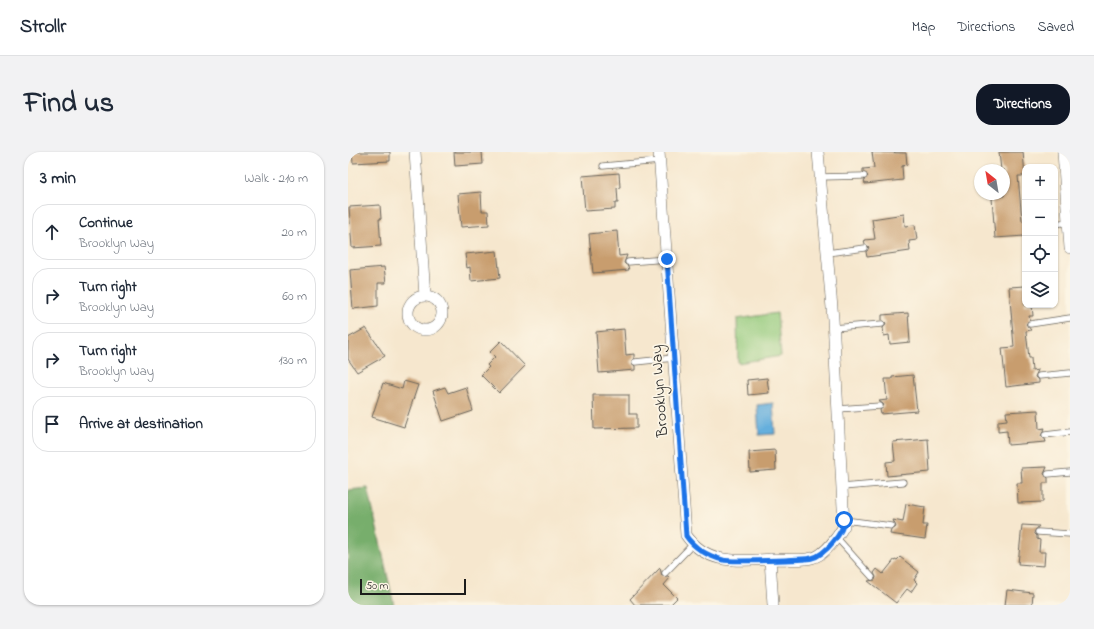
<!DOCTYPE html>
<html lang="en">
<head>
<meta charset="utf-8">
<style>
  body { margin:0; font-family:"Indie Flower",sans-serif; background:#f2f2f3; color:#1f2937 }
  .controls { position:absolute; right:12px; top:12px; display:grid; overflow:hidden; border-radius:8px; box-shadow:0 1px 3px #0004 }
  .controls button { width:36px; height:36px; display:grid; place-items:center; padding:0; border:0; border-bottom:1px solid #e0e1e3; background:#fff; color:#1f2937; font:20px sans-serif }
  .compass { position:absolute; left:626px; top:12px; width:36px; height:36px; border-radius:50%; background:#fff; box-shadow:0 1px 3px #0004; rotate:329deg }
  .scale { position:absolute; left:12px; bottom:10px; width:106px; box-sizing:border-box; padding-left:4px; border:2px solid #1c1c1c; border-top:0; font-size:11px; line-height:14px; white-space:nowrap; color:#1c1c1c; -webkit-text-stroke:3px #fcf5e5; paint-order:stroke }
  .stop { position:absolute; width:12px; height:12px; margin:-9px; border:3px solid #1a73e8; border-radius:50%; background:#fff }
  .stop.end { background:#1a73e8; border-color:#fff; box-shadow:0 1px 4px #0008 }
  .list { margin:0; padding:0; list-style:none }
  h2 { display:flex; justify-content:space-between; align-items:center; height:52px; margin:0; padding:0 16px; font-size:17px }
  h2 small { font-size:13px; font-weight:400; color:#747a83 }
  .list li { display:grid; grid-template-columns:26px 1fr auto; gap:12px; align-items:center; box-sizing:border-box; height:56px; margin:0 8px 8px; padding:0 8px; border:1px solid #e0e1e3; border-radius:16px }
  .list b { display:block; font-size:15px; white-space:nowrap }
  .list p { margin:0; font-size:13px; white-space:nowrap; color:#747a83 }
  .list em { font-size:13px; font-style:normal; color:#747a83 }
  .icon { flex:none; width:22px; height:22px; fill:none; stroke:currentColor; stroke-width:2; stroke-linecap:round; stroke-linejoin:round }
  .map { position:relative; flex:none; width:722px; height:453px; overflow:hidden; border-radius:16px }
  header { display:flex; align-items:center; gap:24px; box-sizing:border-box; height:56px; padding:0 20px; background:#fff; border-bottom:1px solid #e0e1e3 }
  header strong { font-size:19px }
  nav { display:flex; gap:22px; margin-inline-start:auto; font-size:14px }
  .intro { display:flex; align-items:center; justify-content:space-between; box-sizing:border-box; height:96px; padding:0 24px }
  h1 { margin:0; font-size:28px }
  .button { padding:10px 18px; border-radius:16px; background:#111827; color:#fff; font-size:14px; font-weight:700 }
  main { display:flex; gap:24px; padding:0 24px }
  aside { flex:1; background:#fff; border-radius:16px; box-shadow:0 1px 3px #0004 }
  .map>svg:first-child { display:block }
  .green { fill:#94ca7d; stroke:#58734c }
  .forest { fill:#77ae6c; stroke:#4a6544 }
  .water { fill:#65afdd; stroke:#40667c }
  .building { fill:#c89d6e }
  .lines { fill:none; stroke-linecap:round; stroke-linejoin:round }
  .lane-casing { stroke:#68635a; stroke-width:7 }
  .street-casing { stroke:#68635a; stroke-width:12 }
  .lane { stroke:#fff; stroke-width:5.5 }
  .street { stroke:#fff; stroke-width:11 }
  .route { stroke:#1a73e8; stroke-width:5 }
  .labels { text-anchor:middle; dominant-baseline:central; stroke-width:3.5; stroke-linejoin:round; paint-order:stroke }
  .street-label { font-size:16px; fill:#1c1c1c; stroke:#fcf5e5 }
</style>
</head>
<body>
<header>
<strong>Strollr</strong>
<nav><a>Map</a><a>Directions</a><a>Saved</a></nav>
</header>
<div class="intro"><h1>Find us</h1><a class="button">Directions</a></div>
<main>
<aside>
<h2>3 min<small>Walk · 210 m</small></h2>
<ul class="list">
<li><svg class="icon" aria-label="ahead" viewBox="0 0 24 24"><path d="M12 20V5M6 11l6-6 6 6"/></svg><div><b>Continue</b><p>Brooklyn Way</p></div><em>20 m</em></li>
<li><svg class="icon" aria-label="right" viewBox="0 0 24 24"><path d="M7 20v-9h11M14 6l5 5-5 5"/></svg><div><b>Turn right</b><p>Brooklyn Way</p></div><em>60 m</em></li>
<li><svg class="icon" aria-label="right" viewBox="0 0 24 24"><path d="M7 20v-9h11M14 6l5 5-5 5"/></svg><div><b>Turn right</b><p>Brooklyn Way</p></div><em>130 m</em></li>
<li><svg class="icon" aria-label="arrive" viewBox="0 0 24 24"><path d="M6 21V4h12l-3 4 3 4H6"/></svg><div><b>Arrive at destination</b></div></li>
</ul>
</aside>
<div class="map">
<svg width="722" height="453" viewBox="0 0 722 453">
  <rect width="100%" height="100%" fill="#fcf5e5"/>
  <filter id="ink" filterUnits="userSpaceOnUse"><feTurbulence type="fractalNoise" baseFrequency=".025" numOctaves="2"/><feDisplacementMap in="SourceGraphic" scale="8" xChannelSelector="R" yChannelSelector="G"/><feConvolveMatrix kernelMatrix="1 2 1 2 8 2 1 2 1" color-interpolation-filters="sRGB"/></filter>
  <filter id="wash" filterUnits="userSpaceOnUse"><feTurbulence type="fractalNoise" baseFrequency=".012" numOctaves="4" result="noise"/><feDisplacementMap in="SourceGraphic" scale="16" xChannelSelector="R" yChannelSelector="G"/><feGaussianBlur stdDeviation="0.9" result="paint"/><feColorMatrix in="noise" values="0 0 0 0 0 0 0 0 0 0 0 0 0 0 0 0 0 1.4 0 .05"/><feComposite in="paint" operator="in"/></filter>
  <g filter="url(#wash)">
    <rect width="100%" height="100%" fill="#f6e7ce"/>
    <path class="green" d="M 429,161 L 433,204 L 390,211 L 389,167 Z"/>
    <path class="forest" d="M 20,336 L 46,453 L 0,453 L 0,338 Z"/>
    <path class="water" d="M 425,251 L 427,282 L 411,283 L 409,253 Z"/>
    <g id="blocks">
      <path class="building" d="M 4,0 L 42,0 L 42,9 L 5,11 Z
        M 106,0 L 134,0 L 135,12 L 107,14 Z
        M 524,0 L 558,1 L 559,13 L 554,14 L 555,28 L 517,32 L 516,28 L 520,24 L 515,20 L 515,17 L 526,16 Z
        M 651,0 L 675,0 L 677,24 L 670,24 L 674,69 L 677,69 L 677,84 L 647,86 L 644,46 L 656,44 L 656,18 L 653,18 Z
        M 271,21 L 272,35 L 269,36 L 270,51 L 267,51 L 267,57 L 237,59 L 234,24 Z
        M 133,40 L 134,59 L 140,59 L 141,73 L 113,75 L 110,42 Z
        M 32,53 L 33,67 L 31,67 L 33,94 L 4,96 L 1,55 Z
        M 556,62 L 557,74 L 567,73 L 569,88 L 561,89 L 562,99 L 519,105 L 518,100 L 521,95 L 517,92 L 516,88 L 527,87 L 524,67 Z
        M 269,79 L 271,104 L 279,103 L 276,111 L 280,114 L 281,118 L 245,121 L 241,82 Z
        M 149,99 L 152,126 L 123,129 L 122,115 L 119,116 L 117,102 Z
        M 36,115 L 38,131 L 30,131 L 30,154 L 5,157 L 2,118 Z
        M 677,134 L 677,153 L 684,153 L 685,164 L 681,164 L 682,168 L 678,172 L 683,178 L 678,179 L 681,206 L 683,206 L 684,219 L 690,218 L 687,225 L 691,228 L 691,231 L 658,235 L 654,196 L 666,195 L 661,135 Z
        M 560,161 L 562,190 L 542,192 L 541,183 L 536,184 L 535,176 L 538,171 L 534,168 L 534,163 Z
        M 18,176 L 37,204 L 9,220 L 0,207 L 0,186 Z
        M 276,177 L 278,203 L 286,202 L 286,206 L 283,210 L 287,214 L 287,218 L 251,221 L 248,180 Z
        M 153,189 L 177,214 L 151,241 L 133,223 L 141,215 L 139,213 L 147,205 L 142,200 Z
        M 565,223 L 569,259 L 533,262 L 532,258 L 536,253 L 531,249 L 539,248 L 537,227 L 544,227 L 544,225 Z
        M 419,226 L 421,241 L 400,243 L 399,228 Z
        M 56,229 L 70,233 L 56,275 L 24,265 L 35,231 L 54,237 Z
        M 97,235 L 100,241 L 118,235 L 125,259 L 95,269 L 85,239 Z
        M 245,243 L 281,243 L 281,262 L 289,262 L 289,276 L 246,277 Z
        M 690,258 L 691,277 L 697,276 L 693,284 L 697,287 L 698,290 L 660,293 L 659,279 L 650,280 L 650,269 L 659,268 L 658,260 Z
        M 580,287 L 582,320 L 539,324 L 538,310 L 547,309 L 545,290 Z
        M 427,298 L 428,318 L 402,320 L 401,300 Z
        M 699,315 L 696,322 L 700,326 L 700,331 L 695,331 L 695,350 L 670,351 L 669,331 L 674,331 L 673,316 Z
        M 558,352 L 577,355 L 575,373 L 579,373 L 577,387 L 542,382 L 543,378 L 548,375 L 545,368 L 555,370 Z
        M 674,373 L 691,374 L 686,380 L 689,384 L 689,387 L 692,388 L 691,400 L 697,400 L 696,414 L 670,412 Z
        M 552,405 L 571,420 L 566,428 L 569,431 L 563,440 L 559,437 L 548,451 L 520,429 L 527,428 L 528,425 L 526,421 L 529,417 L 535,422 L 547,407 L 549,408 Z
        M 312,416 L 314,424 L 320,424 L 322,426 L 316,433 L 329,446 L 322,453 L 287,453 L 282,447 Z
        M 659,438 L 685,441 L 684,453 L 657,453 Z"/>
    </g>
  </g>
  <g filter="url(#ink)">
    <use href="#blocks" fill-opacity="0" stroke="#68635a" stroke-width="1"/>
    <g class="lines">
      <g class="lane-casing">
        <path id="lane" d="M 255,14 L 312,9
          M 472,25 L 516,24
          M 707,72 L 720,70
          M 479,101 L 517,96
          M 280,110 L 319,107
          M 682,172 L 722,166
          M 485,176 L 534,172
          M 287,210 L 326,206
          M 691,224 L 722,221
          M 490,257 L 532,254
          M 697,283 L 722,280
          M 700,322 L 722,320
          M 494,335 L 555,330
          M 496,368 L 544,374
          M 690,380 L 722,382
          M 489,386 L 524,425
          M 317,421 L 344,393"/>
      </g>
      <g class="street-casing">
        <path id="street" d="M 67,0 L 77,144
          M 311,0 L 338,383 C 360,415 394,408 427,407 C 439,407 453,409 464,406 C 477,403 490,384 496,374 L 485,167 L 470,0
          M 715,0 L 722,96
          M60 161a17 17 0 1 1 34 0a17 17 0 1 1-34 0Z
          M 422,407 L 425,453"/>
      </g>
      <use href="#lane" class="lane"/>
      <use href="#street" class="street"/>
    </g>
  </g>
  <g class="lines" filter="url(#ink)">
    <path class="route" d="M 319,107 L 338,384 C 347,397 360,404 375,408 C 381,410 457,408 464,406 C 477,403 496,380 496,368"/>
  </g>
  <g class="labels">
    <g class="street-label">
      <text transform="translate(312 239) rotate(-94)">Brooklyn Way</text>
    </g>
  </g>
</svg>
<div class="controls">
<button>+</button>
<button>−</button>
<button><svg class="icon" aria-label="locate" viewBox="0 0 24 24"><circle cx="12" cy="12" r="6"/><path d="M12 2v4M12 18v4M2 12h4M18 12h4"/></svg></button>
<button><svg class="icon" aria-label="layers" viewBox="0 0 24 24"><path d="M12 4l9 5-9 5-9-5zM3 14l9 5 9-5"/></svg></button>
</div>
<svg class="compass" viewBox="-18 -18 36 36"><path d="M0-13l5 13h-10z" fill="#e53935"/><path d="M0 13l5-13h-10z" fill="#747a83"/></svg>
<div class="scale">50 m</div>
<div class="stop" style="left:496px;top:368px"></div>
<div class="stop end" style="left:319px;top:107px"></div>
</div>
</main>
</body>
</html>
